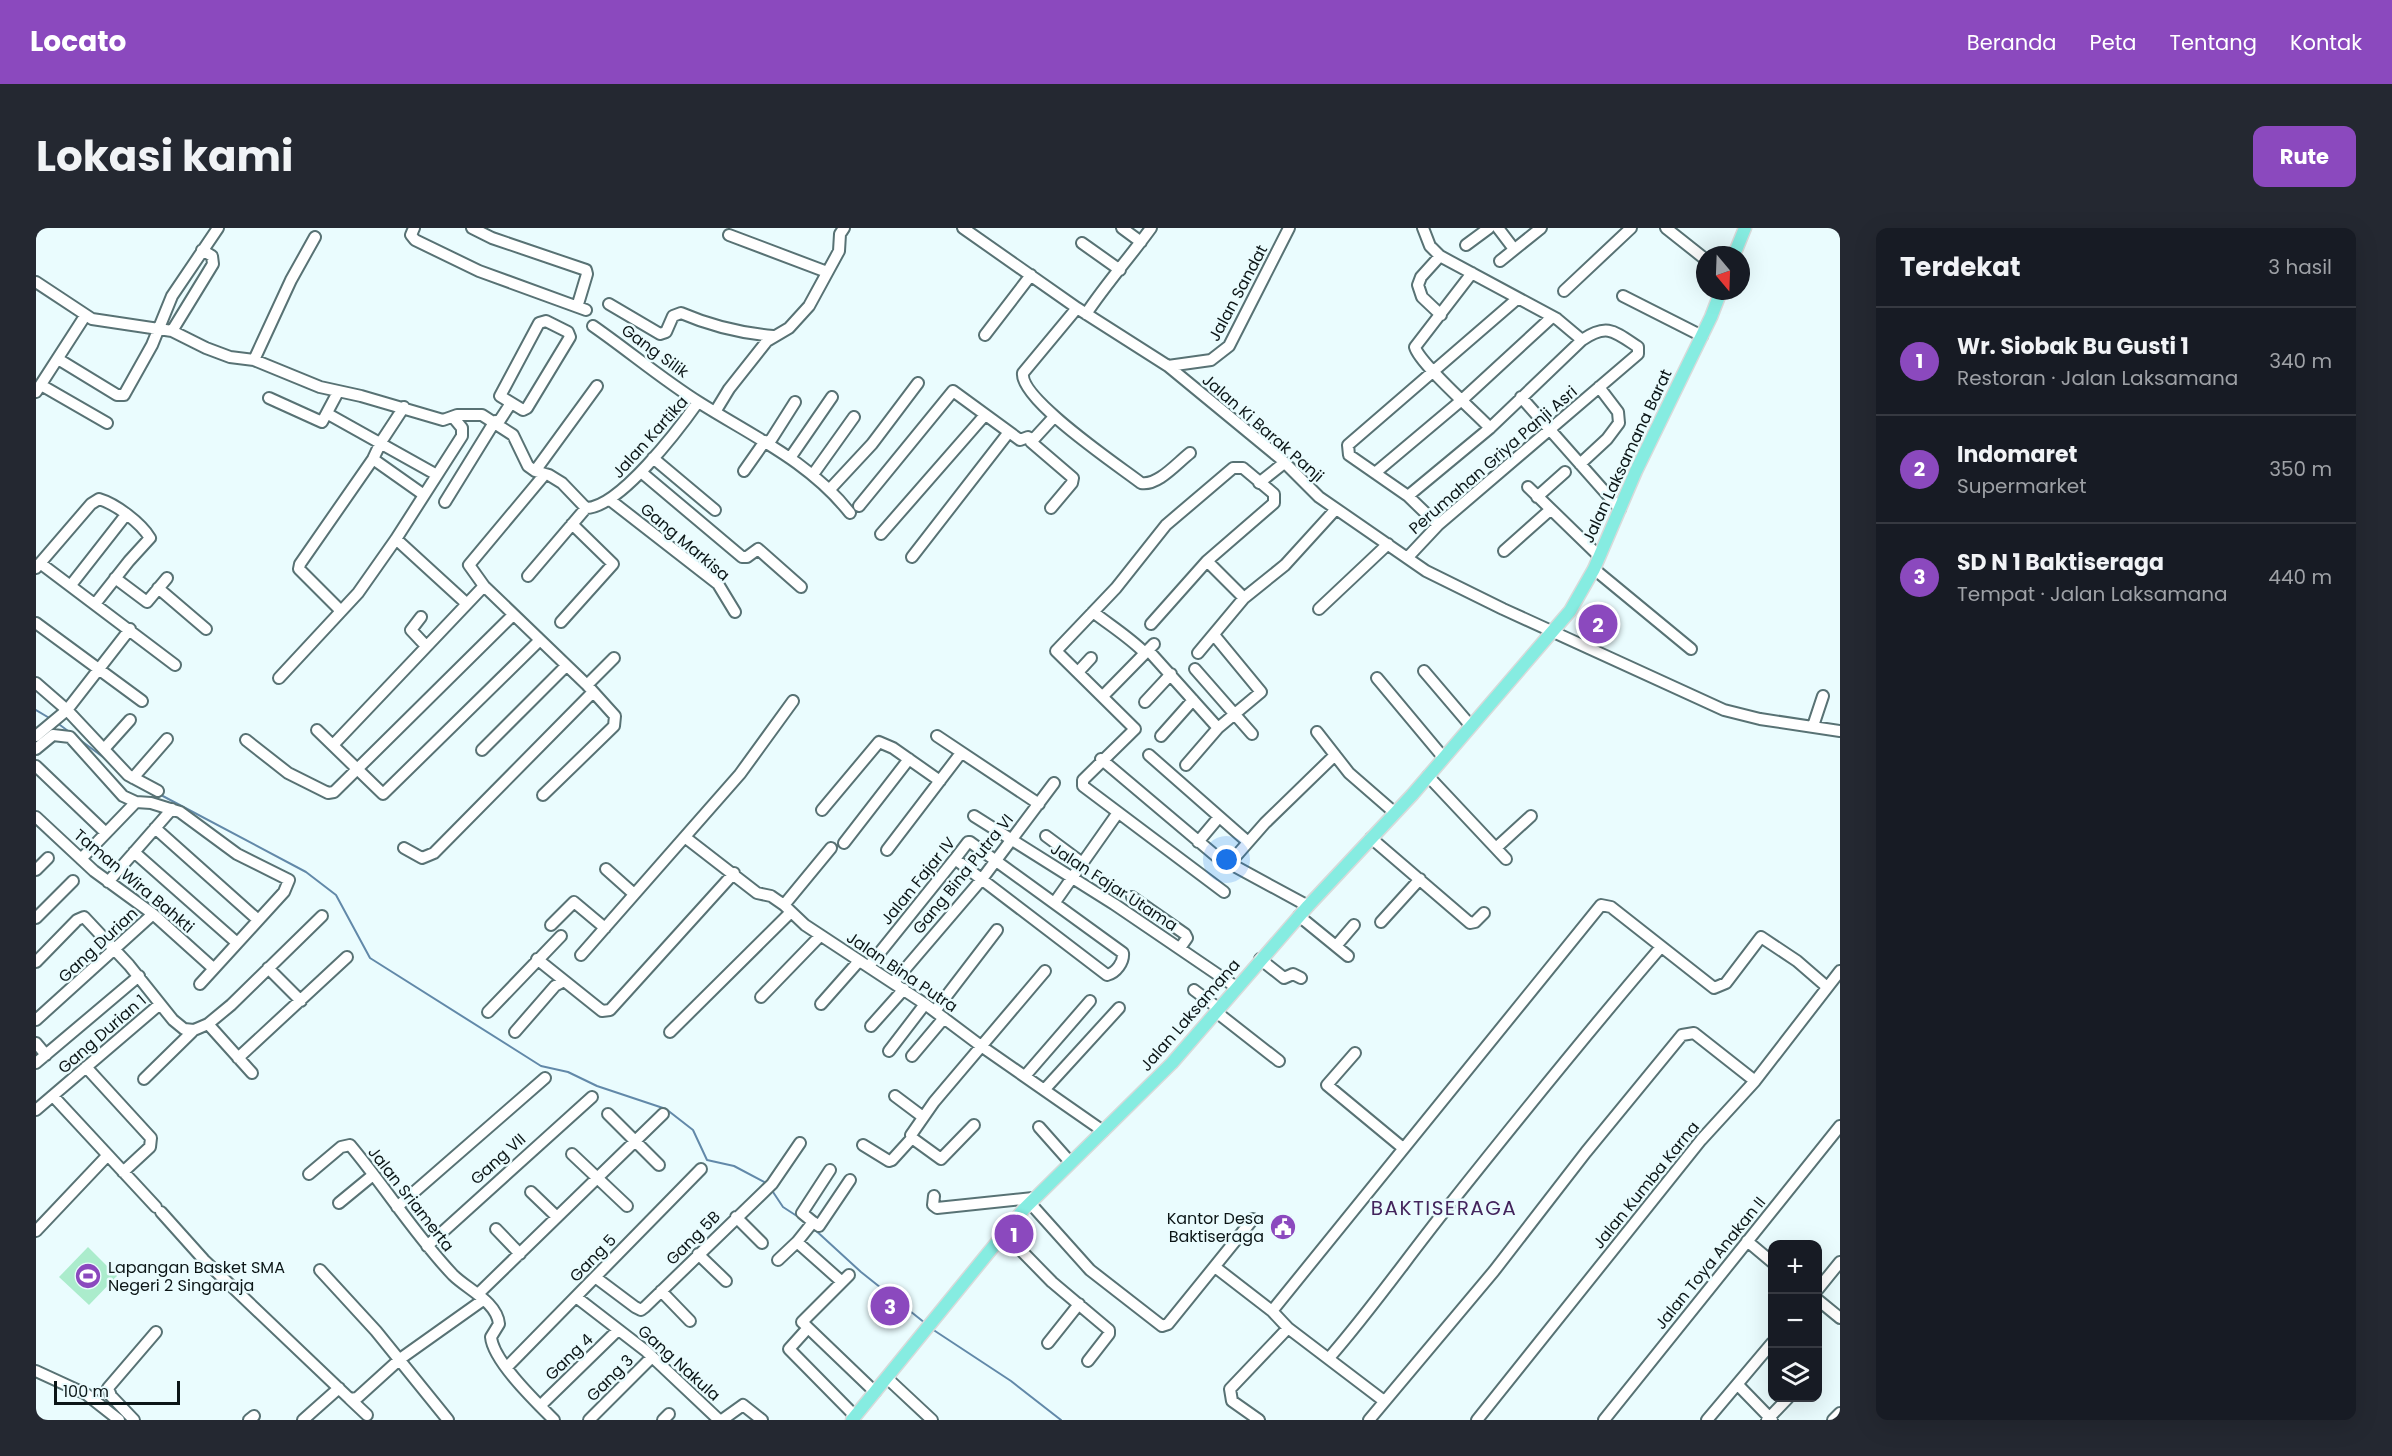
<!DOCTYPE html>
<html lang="id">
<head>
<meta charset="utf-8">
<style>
  body { margin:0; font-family:Poppins,sans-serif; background:#242831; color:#f1f3f6 }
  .controls { position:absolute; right:18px; bottom:18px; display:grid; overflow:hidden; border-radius:12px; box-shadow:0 6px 24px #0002 }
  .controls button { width:54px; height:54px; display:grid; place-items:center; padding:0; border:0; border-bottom:2px solid #363941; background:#171b24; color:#f1f3f6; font:30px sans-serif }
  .compass { position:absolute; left:1660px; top:18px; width:54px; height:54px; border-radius:50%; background:#171b24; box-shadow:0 6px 24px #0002; rotate:161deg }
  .scale { position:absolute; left:18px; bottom:15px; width:126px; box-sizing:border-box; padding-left:6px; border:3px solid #0c1617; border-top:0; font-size:16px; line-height:21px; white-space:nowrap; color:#0c1617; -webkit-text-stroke:4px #eafcfe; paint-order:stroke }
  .you { position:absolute; left:1191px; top:632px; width:21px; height:21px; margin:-15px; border:4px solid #fff; border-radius:50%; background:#1a73e8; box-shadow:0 0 0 9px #1a73e833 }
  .badge { display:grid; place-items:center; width:39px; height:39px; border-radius:50%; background:#8b49be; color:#fff; font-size:20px; font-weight:700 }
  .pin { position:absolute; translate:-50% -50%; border:3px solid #fff; box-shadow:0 2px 6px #0006 }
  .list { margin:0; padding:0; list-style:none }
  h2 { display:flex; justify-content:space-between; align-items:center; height:78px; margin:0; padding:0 24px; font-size:26px }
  h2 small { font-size:20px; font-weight:400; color:#9ea1a6 }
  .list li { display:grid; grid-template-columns:39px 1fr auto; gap:18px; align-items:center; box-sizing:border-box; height:108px; padding:0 24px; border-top:2px solid #363941 }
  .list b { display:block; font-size:22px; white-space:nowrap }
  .list p { margin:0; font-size:20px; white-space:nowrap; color:#9ea1a6 }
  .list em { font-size:20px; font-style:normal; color:#9ea1a6 }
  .icon { flex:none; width:33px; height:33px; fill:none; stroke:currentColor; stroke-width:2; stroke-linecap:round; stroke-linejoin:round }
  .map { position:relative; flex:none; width:1804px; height:1192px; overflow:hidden; border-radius:12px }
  header { display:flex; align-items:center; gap:36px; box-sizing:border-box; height:84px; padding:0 30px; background:#8b49be; color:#fff }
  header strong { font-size:28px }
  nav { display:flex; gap:33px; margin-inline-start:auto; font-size:21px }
  .intro { display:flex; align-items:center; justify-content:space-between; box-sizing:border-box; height:144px; padding:0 36px }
  h1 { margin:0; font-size:42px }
  .button { padding:15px 27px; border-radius:12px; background:#8b49be; color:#fff; font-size:21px; font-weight:700 }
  main { display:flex; gap:36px; padding:0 36px }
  aside { flex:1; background:#171b24; border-radius:12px; box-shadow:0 6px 24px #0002 }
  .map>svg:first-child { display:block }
  .garden { fill:#abeccc }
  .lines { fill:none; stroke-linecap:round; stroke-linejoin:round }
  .stream { stroke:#6289a9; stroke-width:2 }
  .minor-casing { stroke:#587274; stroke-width:14 }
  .major-casing { stroke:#d8dada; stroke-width:15 }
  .minor { stroke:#fff; stroke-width:10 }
  .major { stroke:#86ece1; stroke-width:12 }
  .labels { text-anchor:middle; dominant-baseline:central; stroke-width:5; stroke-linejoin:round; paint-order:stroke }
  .street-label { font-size:16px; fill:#0c1617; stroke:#eafcfe }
  .poi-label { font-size:16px; fill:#0c1617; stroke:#eafcfe; text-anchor:end }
  .quarter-label { font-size:20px; letter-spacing:1.5px; fill:#43245c; stroke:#eafcfe }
</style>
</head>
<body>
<header>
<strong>Locato</strong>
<nav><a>Beranda</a><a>Peta</a><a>Tentang</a><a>Kontak</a></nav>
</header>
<div class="intro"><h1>Lokasi kami</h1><a class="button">Rute</a></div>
<main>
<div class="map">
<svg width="1804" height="1192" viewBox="0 0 1804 1192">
  <rect width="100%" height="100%" fill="#eafcfe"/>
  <path class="garden" d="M 52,1019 L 81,1048 L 53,1077 L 23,1049 Z"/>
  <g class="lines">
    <path class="stream" d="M 0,482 L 15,491
      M 20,494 L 71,532
      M 123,566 L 270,644 L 300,667 L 334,730 L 505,838 L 532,844 L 561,858 L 630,881 L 657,902 L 671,932 L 698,938 L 732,956
      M 735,961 L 747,979 L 767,992
      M 777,1000 L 825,1044 L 889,1095
      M 896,1101 L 975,1153 L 1025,1192"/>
    <g class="minor-casing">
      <path id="minor" d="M 378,0 L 375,7 L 379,12 L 443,43 L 550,82
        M 436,0 L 456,10 L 550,42 L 551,46 L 542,76
        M 927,0 L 1041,80 L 1132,138 L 1245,231 L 1283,269 L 1390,343 L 1467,381 L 1688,482 L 1724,491 L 1804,503
        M 1086,0 L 1105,14
        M 1387,0 L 1394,18 L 1404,28 L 1521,91 L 1546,112
        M 1462,0 L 1478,21
        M 1630,0 L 1669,31
        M 693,7 L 791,44
        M 1046,15 L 1084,42
        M 1430,17 L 1453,0
        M 1404,28 L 1385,49 L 1382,57 L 1386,69 L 1405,87
        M 1464,33 L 1505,0
        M 1436,45 L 1379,119 C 1383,135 1439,184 1454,200
        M 0,54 L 56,91 L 136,103 L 170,120 L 194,129 L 218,132 L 284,159 L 325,168 L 407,192 L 421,187 L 446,187 L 477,207 L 492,238 L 499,243 L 513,247 L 526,255 L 550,280 C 583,280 643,201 662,174
        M 1528,63 L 1595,0
        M 1587,68 L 1666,108
        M 573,76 L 624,106 L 630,104 L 637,88 L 645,85 C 675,98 705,105 737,108
        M 1041,80 L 987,145 C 983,171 1083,238 1105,255 C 1122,258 1141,235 1154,225
        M 1050,86 C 1070,56 1094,29 1115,0
        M 510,93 L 532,104 L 534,109 L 491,180 L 487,182 L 464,168 L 503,95 Z
        M 557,98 C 593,123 627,152 664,175 C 718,209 774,234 814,285
        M 136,103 L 177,36 L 176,28 L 166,22
        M 949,107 L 995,47
        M 22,131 L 81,167 L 88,167 L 116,117 L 136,68 L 182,0
        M 218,132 L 255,52 L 279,9
        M 1132,138 L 1175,132 L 1193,118 L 1253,0
        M 5,157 L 71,195
        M 0,164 L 49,88
        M 1485,169 L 1584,281
        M 233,170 L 286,194 L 302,164
        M 679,184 L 693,161 L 731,113 L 753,100 L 773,78 L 803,23 L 804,6 L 808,0
        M 292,186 L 401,247
        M 462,195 L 475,175
        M 733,215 L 759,174
        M 617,230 L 679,282
        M 754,230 L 796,169
        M 337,231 L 388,267
        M 1544,236 L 1571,211 L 1583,195 L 1582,184 L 1563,159
        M 499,243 L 561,158
        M 708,243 L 729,213
        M 605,244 L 706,329 L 711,329 L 722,321 L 765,359
        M 778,245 L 818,189
        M 1339,245 L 1427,171 L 1516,89
        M 1223,255 L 1248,235
        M 1492,259 L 1562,327
        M 795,260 L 836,216 L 882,155
        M 1501,269 L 1529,244
        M 574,272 L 682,356 L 699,384
        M 409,274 L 459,193
        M 823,278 L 917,163 L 984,212 L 992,209 L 997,212
        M 1015,280 L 1036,255 L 1037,250 L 995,214 L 1018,189
        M 1402,297 L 1372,268 L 1313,227 L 1312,217 L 1481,71
        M 845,306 L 949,187
        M 360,311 L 430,375
        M 1468,323 L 1514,282
        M 876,329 L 973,204
        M 1372,329 L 1402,297 L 1602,126 L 1602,119 C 1578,103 1571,95 1546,112 L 1454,200 L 1372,268
        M 1171,333 L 1208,370
        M 4,335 L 139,437
        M 0,340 L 55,276 L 63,271 C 80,276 105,295 114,310 L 93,333 L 59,376
        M 1558,341 L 1655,421
        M 492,348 L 550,280
        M 79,350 L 111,374 L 131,350
        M 35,357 L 89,288
        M 122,360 L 170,401
        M 1283,381 L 1352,316
        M 305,383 L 263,341 L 264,336 L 337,231 L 345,214 L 368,179
        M 1057,384 C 1075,398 1093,409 1109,425
        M 385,389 L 375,402 L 390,418
        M 525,394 L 577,336 L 536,296
        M 0,395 L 106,473
        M 1115,396 L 1171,333 L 1238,275 L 1238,266 L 1207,240 L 1197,240 L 1130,297 L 1080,360 L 1020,423 L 1099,501 L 1047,552 L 1047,558 L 1188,664
        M 1112,422 L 1182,500
        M 1162,425 L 1208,370 L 1249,337 L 1300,281
        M 1159,441 L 1216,506
        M 1043,443 L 1055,430
        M 1388,443 L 1434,497
        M 243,450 L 322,365 L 360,311 L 426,208 L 426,200 L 417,189
        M 1341,450 L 1407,529
        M 0,455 L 31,482 L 92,547 L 122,563
        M 551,457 L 578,430
        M 1067,468 L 1118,416
        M 1109,474 L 1135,446
        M 1777,498 L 1787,468
        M 281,502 L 347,566 L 504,412
        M 1281,504 L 1313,545 L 1359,585
        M 0,508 L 31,482 L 94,401
        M 901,508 L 1003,576
        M 1125,508 L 1157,472
        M 210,512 L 252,545 L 292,565 L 298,564 L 477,387
        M 297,517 L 448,358
        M 0,521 L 17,507 L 34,509 L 87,568 L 100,574 L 115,575 L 144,584 L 201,626 L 253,652 L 248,664 L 164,756
        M 68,521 L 94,492
        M 446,522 L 530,438
        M 1113,527 L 1212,614
        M 1065,531 L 1180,628 L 1272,678
        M 1150,537 L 1182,500 L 1225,464 L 1178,407
        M 0,538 L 70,605
        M 1392,548 L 1470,631
        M 97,550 L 131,511
        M 507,567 L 578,498 L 579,488 L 551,457 L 448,358 L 433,337 L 509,246
        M 786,582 L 843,514 L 857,520 L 904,553
        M 938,588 L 1078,676 L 1200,759
        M 0,589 L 58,643 L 117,686 L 177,740
        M 119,600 L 221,691
        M 1010,608 L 1045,634
        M 650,610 L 721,665 L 735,668 L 748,677 L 769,697 L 889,776 L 945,818 L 1067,903
        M 1335,610 L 1434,695 L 1439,694 L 1448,685
        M 1162,614 L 1183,589
        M 808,615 L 873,531
        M 368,620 L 386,630 L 398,625 L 557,464
        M 1460,620 L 1495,588
        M 851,622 L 925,525
        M 98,624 L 200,714
        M 45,631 L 100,574
        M 1193,636 L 1229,595 L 1299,527
        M 570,641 L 598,666
        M 0,642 L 12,630
        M 72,654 L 136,581
        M 1096,669 L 1149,706 L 1151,710 L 1144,720
        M 1019,674 L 1081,586
        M 748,677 L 795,620
        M 1263,688 L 1312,728
        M 0,690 L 37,653
        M 1345,694 L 1384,651
        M 515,697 L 538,674 L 569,700
        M 1300,718 L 1318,697
        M 545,727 L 704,546 L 757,473
        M 501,731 L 566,783 L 574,782 L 698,645
        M 1224,731 L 1248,750 L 1257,746 L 1265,750
        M 0,734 L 41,692 L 48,689 L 93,737 L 137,792 L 148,801 L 158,802 L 172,796 L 195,777 L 286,688
        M 833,738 L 919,631 L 932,614 L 934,614 L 1087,725 C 1088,734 1080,745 1071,747 L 919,631
        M 232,740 L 265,773
        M 858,754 L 946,651 L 1018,555
        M 1158,762 L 1182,780
        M 725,769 L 784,708
        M 785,776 L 823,733
        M 899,783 L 961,702
        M 1179,783 L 1243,833
        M 452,784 L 525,708
        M 0,792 L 117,686
        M 172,796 L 216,845
        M 835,798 L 868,761
        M 479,804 L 519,758 L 528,753
        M 634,804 L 755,684
        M 0,815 L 10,827
        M 853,823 L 889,776
        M 1319,825 L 1291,857 L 1367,920
        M 876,828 L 908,790
        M 202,830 L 311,729
        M 0,835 L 103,748
        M 50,839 L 115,910 L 114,919 L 87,944
        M 989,848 L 1054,773
        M 108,851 L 158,802
        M 1009,861 L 1083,780
        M 17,868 L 120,979
        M 859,868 L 887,889
        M 0,882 L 124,776
        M 572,886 L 623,937
        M 1003,899 L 1034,934
        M 876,910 L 905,931 L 938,897
        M 827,917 L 853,933 L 856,932 L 876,910 L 875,907 L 898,874 L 1009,743
        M 536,926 L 591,978
        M 273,946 L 305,919 L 314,917 C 350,960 379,1007 417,1047 C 431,1061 461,1074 463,1096 L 455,1109 C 457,1133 501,1175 518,1192
        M 495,964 L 521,989
        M 898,968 L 897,977 L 901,980 L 997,970
        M 303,975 L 337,947
        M 994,975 L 1054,1042 L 1126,1098 L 1132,1096 L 1217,991
        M 361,979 L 509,850
        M 125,984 L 168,1032 L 314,1171 L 321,1170 L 364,1131 L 447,1072
        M 700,989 L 726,1015
        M 777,994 L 766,985 L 794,942
        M 460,1001 L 484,1026
        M 0,1003 L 71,928
        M 968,1005 L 1016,1054 L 1073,1102 L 1073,1106 L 1052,1133
        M 1711,1013 L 1736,1034
        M 761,1014 L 777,994 L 783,998 L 814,952
        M 391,1018 L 556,869
        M 662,1026 L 690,1053
        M 742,1032 L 761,1014 L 806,1054
        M 1179,1039 L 1236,1083 L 1252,1100 L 1348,1173
        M 284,1042 L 340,1103 L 412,1192
        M 813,1047 L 766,1094 L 839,1164
        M 559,1049 L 599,1079 L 605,1082 L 609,1079 L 736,956 L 764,915
        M 1782,1061 L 1804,1034
        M 625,1063 L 654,1093
        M 442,1066 L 627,886
        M 540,1069 L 610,1123 L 683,1192
        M 1782,1072 L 1804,1090
        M 1236,1083 L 1565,677 L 1575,679 L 1678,760 L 1690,755 L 1725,709 L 1761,733 L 1791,759
        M 771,1101 L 753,1121 L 819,1188
        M 1012,1115 L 1043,1076
        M 1293,1130 C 1335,1082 1371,1030 1411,980 C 1481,892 1552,804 1625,719
        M 471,1139 L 665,941
        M 0,1143 L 50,1166 L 83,1192
        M 851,1150 L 896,1192
        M 1702,1157 L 1736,1192
        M 314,1171 L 331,1187
        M 504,1178 L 582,1102
        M 98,1192 L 75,1168 L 72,1160 L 120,1104
        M 213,1192 L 218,1188
        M 267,1192 L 303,1160
        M 553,1192 L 616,1129
        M 627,1192 L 633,1186
        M 686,1192 L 707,1177 L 726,1192
        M 1223,1192 L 1196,1173 L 1194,1161 L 1252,1100
        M 1333,1192 L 1458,1043 L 1550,924 L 1646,807 L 1658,805 L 1719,853
        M 1441,1192 L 1665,912 L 1719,853 L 1804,743
        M 1568,1192 L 1804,898
        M 1671,1192 L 1736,1115
        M 1731,1192 L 1752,1170
        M 1797,1192 L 1804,1185"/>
    </g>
    <g class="major-casing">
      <path id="major" d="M 1698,27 L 1709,0
        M 816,1192 L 988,981 L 1136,835 L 1272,678 L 1376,567 L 1534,383 L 1558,341 L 1600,243 L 1675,89 L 1685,63"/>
    </g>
    <use href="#minor" class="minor"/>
    <use href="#major" class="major"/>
  </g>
  <defs>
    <g id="civic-disc" transform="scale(1.35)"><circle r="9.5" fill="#8b49be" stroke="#eafcfe"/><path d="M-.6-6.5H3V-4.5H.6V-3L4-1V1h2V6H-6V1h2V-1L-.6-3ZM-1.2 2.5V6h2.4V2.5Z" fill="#fff"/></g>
    <g id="stadium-disc" transform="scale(1.35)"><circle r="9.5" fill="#8b49be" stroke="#eafcfe"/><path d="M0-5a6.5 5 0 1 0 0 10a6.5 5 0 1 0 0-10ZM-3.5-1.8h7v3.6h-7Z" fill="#fff"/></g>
  </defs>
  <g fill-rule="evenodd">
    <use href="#civic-disc" x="1247" y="999"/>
    <use href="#stadium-disc" x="52" y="1048"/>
  </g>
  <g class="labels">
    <g class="street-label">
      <text transform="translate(1202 65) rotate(-62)">Jalan Sandat</text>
      <text transform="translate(619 123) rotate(36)">Gang Silik</text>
      <text transform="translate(1227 200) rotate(41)">Jalan Ki Barak Panji</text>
      <text transform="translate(614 209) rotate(-48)">Jalan Kartika</text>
      <text transform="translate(1591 228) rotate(-65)">Jalan Laksamana Barat</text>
      <text transform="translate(1457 232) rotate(-41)">Perumahan Griya Panji Asri</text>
      <text transform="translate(649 314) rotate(40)">Gang Markisa</text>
      <text transform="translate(927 646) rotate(-51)">Gang Bina Putra VI</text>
      <text transform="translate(98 653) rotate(40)">Taman Wira Bahkti</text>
      <text transform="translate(882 653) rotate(-51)">Jalan Fajar IV</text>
      <text transform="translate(1078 659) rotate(33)">Jalan Fajar Utama</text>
      <text transform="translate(62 717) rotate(-43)">Gang Durian</text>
      <text transform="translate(866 744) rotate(34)">Jalan Bina Putra</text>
      <text transform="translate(1154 787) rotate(-49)">Jalan Laksamana</text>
      <text transform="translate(66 806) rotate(-41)">Gang Durian 1</text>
      <text transform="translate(462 931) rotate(-42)">Gang VII</text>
      <text transform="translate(1610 957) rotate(-51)">Jalan Kumba Karna</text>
      <text transform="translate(375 971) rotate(52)">Jalan Sriamerta</text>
      <text transform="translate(657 1010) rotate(-45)">Gang 5B</text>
      <text transform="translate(557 1030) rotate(-46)">Gang 5</text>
      <text transform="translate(1674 1035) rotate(-51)">Jalan Toya Anakan II</text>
      <text transform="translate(533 1129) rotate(-44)">Gang 4</text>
      <text transform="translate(643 1135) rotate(42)">Gang Nakula</text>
      <text transform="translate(574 1150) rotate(-45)">Gang 3</text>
    </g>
    <g class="poi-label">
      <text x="1228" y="990">Kantor Desa<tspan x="1228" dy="18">Baktiseraga</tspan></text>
      <text x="72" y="1039" text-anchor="start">Lapangan Basket SMA<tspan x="72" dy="18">Negeri 2 Singaraja</tspan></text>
    </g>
    <g class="quarter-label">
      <text x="1408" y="980">BAKTISERAGA</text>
    </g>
  </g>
</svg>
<div class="controls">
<button>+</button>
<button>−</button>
<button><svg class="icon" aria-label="layers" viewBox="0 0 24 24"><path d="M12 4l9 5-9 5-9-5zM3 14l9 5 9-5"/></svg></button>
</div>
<svg class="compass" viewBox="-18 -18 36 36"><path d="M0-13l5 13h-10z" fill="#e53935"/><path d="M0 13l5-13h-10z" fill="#9ea1a6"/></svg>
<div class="scale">100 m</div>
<div class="you"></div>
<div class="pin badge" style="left:978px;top:1006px">1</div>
<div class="pin badge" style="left:1562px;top:396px">2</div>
<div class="pin badge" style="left:854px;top:1078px">3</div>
</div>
<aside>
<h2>Terdekat<small>3 hasil</small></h2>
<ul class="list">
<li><span class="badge">1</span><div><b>Wr. Siobak Bu Gusti 1</b><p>Restoran · Jalan Laksamana</p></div><em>340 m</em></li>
<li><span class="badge">2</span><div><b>Indomaret</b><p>Supermarket</p></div><em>350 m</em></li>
<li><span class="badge">3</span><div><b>SD N 1 Baktiseraga</b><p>Tempat · Jalan Laksamana</p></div><em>440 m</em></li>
</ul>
</aside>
</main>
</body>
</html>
